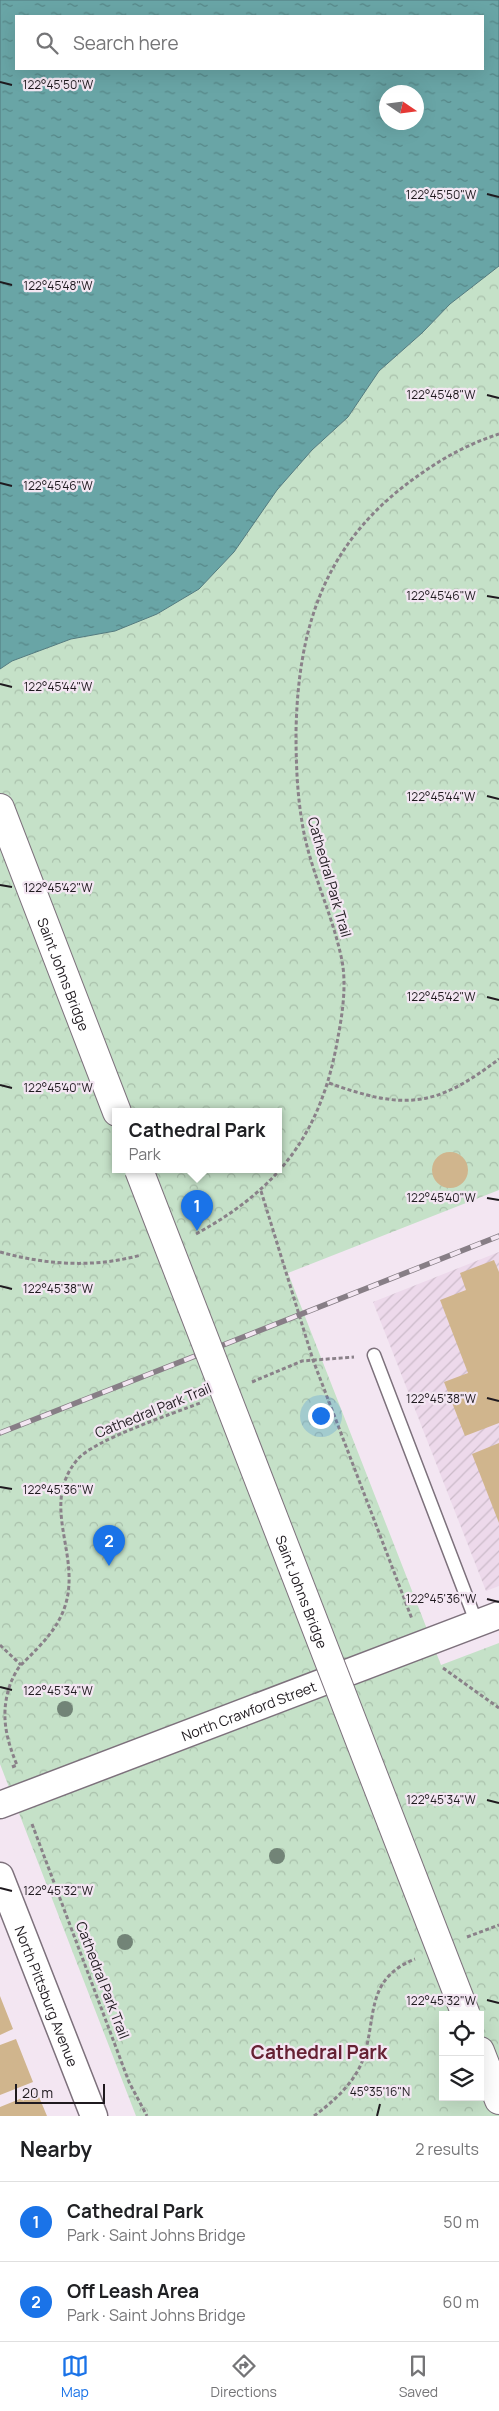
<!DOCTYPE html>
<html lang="en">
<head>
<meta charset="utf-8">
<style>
  body { margin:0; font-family:Manrope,sans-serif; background:#f2f2f2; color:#202124 }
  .controls { position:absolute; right:15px; bottom:15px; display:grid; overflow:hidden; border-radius:0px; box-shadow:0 5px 20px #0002 }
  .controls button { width:45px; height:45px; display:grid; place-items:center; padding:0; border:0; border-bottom:1px solid #e0e0e0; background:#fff; color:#202124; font:25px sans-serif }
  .compass { position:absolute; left:379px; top:85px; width:45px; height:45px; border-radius:50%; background:#fff; box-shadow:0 5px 20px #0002; rotate:103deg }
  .scale { position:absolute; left:15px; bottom:12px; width:90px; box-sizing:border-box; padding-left:5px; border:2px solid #1f1a1f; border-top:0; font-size:14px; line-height:18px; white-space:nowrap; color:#1f1a1f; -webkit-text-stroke:4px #f3e6f2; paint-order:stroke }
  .you { position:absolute; left:320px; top:1415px; width:18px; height:18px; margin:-12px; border:4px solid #fff; border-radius:50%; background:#1a73e8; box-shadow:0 0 0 8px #1a73e833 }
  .badge { display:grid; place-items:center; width:32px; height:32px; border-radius:50%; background:#1a73e8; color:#fff; font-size:16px; font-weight:700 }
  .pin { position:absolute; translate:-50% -41px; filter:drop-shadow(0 1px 2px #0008) }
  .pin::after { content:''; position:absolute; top:26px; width:18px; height:15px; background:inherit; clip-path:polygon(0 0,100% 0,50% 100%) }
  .popup { position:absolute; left:112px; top:1108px; width:170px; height:65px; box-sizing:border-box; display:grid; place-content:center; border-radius:0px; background:#fff; filter:drop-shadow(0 1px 4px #0005); font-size:16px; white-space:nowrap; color:#757577 }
  .popup b { font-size:19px; color:#202124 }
  .popup::after { content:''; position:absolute; left:50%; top:100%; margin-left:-10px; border:10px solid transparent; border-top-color:#fff }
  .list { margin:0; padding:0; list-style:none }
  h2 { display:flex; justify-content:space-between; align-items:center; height:65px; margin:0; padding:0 20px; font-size:21px }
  h2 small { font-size:16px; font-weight:400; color:#757577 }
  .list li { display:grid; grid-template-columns:32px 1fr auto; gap:15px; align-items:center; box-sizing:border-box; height:80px; padding:0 20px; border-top:1px solid #e0e0e0 }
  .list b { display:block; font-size:19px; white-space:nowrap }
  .list p { margin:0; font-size:16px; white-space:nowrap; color:#757577 }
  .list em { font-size:16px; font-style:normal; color:#757577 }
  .icon { flex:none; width:28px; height:28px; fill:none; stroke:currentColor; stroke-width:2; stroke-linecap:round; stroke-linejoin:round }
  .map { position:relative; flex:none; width:499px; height:2116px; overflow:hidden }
  .search { position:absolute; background:#fff; box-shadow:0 5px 20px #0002; left:15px; right:15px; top:15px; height:55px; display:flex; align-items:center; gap:12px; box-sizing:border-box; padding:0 18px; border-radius:0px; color:#757577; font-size:19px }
  .sheet { height:225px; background:#fff }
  nav { display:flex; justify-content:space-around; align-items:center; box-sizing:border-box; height:70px; border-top:1px solid #e0e0e0; background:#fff; font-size:14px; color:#757577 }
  nav a { display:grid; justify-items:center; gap:2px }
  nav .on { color:#1a73e8 }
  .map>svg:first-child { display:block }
  .industrial { fill:url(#industrial-furrows) }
  .park { fill:url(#park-crowns); fill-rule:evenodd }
  .water { fill:url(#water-ripples); stroke:#537b7e; fill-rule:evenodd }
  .building { fill:#d0b58d }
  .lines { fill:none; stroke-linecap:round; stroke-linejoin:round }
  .lane-casing { stroke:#7d717c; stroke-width:15 }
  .street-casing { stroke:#7d717c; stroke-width:29 }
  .primary-casing { stroke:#7d717c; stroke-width:30 }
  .path { stroke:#8a8189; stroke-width:3; stroke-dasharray:4 2.5; stroke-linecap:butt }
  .lane { stroke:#fff; stroke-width:12 }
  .street { stroke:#fff; stroke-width:26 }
  .primary { stroke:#fff; stroke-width:28 }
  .rail-casing { stroke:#877e86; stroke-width:5.5 }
  .rail { stroke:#f3e6f2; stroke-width:4; stroke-dasharray:11; stroke-linecap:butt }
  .primary-bridge-casing { stroke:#7d717c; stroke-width:30; stroke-linecap:butt }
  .primary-bridge { stroke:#fff; stroke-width:28 }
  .tree { fill:#728477 }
  .ticks { fill:none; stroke:#1f1a1f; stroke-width:2 }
  .labels { text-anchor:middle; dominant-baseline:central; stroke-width:4.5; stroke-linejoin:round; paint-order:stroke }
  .street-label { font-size:14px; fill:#1f1a1f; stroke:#f3e6f2 }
  .district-label { font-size:19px; font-weight:bold; fill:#662133; stroke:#f3e6f2 }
  .ticks-label { font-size:12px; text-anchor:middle; fill:#1f1a1f; stroke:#f3e6f2; stroke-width:4.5; stroke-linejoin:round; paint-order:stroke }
</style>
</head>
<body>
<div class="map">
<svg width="499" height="2116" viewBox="0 0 499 2116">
  <defs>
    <pattern id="industrial-furrows" width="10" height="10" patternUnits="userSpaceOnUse" patternTransform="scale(1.25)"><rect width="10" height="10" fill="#edd9eb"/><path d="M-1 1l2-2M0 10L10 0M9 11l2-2" fill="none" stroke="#cbbac9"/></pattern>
    <pattern id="park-crowns" width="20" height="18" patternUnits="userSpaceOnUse" patternTransform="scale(1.25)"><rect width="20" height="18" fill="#c5e1c8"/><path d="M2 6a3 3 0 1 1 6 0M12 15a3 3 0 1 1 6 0" fill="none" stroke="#a9c0ab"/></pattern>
    <pattern id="water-ripples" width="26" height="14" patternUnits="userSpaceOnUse" patternTransform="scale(1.25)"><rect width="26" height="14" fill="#69a5a6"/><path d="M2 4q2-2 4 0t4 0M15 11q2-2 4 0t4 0" fill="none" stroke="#568687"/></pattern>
  </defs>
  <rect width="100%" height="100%" fill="#f3e6f2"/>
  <path class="industrial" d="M 499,1252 L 499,1586 L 486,1591 L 373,1302 Z"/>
  <path class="park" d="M 499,266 L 499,1190 L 288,1273 L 441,1665 L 499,1643 L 499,2116 L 136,2116 L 0,1764 L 0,669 L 12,661 L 71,639 L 115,631 L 157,614 L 199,589 L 234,552 L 277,490 L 312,450 L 348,417 L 379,371 L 422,333 L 450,304 ZM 116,1112 L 278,1112 L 278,1170 L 116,1170 ZM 443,2015 L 480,2015 L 480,2097 L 443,2097 Z"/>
  <path class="water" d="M 0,0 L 499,0 L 499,266 L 450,304 L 422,333 L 379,371 L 348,417 L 312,450 L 277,490 L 234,552 L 199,589 L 157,614 L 115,631 L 71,639 L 12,661 L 0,669 ZM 16,16 L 483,16 L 483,69 L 16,69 ZM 386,92 L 416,92 L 416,122 L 386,122 Z"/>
  <path class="building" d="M432 1170a18 18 0 1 1 36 0a18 18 0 1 1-36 0Z
    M 494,1260 L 499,1272 L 499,1423 L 465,1436 L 444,1382 L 468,1373 L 440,1300 L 466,1290 L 460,1273 Z
    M 499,1443 L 499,1523 L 472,1454 Z
    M 0,1996 L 13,2029 L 0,2035 Z
    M 16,2039 L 33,2082 L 0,2095 L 0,2045 Z
    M 37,2092 L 47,2116 L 0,2116 L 0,2107 Z"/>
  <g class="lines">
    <g class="lane-casing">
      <path id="lane" d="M 374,1355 L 477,1624"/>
    </g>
    <g class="street-casing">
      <g id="street">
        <path id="s1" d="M 0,1805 L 499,1615"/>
        <path id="s2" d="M 0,1876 L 94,2116"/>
      </g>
    </g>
    <g class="primary-casing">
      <g id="primary">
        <path id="s3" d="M 0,808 L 117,1112"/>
        <path d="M 480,2051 L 499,2100"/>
      </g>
    </g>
    <path class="path" d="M 329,1083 C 404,1110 435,1108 499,1059
      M 261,1191 L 313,1360 L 412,1619
      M 196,1234 C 280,1188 322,1132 338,1037 C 343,1011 347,981 341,956 C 331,910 309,868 302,822 C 297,792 296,762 296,732 C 298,621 328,537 422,473 C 446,456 471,443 499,434
      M 0,1252 C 47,1265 94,1268 141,1255
      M 252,1382 L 302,1361 L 354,1357
      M 0,1645 L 21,1665
      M 443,1668 L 499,1708
      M 12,1767 L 17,1765 C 5,1736 0,1712 11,1682 C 14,1676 17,1668 23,1663 C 41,1645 59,1628 66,1603 C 80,1552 40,1505 77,1460 C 93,1440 172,1414 200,1403
      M 32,1824 L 129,2082 L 147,2116
      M 467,1937 L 499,1925
      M 314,2116 C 333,2102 353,2084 362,2062 C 378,2019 363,1980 415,1959"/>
    <use href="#lane" class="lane"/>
    <use href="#street" class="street"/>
    <use href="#primary" class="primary"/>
    <g class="rail-casing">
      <path id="rail" d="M 0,1433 L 499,1236"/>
    </g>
    <use href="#rail" class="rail"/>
    <g class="primary-bridge-casing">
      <g id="primary-bridge">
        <path id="s4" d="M 139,1170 L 466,2015"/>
      </g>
    </g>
    <use href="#primary-bridge" class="primary-bridge"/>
  </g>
  <g class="tree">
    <circle cx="65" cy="1709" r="8"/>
    <circle cx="277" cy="1856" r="8"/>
    <circle cx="125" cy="1942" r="8"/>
  </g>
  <path class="ticks" d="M 0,82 L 12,85M 487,194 L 499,197M 0,282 L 12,285M 487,395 L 499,398M 0,483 L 12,486M 487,596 L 499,598M 0,684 L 12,687M 487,796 L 499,799M 0,885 L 12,887M 487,997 L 499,1000M 0,1085 L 12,1088M 487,1198 L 499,1200M 0,1286 L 12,1289M 487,1398 L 499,1401M 0,1487 L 12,1489M 487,1599 L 499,1602M 0,1687 L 12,1690M 487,1800 L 499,1803M 0,1888 L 12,1891M 487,2000 L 499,2003M 377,2116 L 380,2104"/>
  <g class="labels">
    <g class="street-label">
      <text transform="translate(330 877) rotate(74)">Cathedral Park Trail</text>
      <text stroke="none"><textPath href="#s3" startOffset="178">Saint Johns Bridge</textPath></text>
      <text transform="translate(153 1410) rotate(-22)">Cathedral Park Trail</text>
      <text stroke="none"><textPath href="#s4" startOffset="452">Saint Johns Bridge</textPath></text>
      <text stroke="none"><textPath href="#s1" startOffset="266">North Crawford Street</textPath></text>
      <text transform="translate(103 1980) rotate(69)">Cathedral Park Trail</text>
      <text stroke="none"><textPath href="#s2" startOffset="129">North Pittsburg Avenue</textPath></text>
    </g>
    <g class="district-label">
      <text x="319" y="2052">Cathedral Park</text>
    </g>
  </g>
  <g class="ticks-label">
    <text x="58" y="89">122°45'50"W</text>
    <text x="441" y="199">122°45'50"W</text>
    <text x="58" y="290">122°45'48"W</text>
    <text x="441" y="399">122°45'48"W</text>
    <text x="58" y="490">122°45'46"W</text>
    <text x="441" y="600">122°45'46"W</text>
    <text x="58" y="691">122°45'44"W</text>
    <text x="441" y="801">122°45'44"W</text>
    <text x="58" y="892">122°45'42"W</text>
    <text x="441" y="1001">122°45'42"W</text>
    <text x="58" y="1092">122°45'40"W</text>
    <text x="441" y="1202">122°45'40"W</text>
    <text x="58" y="1293">122°45'38"W</text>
    <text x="441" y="1403">122°45'38"W</text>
    <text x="58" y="1494">122°45'36"W</text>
    <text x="441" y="1603">122°45'36"W</text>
    <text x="58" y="1695">122°45'34"W</text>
    <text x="441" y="1804">122°45'34"W</text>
    <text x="58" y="1895">122°45'32"W</text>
    <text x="441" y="2005">122°45'32"W</text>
    <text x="380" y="2096">45°35'16"N</text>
  </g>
</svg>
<div class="controls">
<button><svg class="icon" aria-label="locate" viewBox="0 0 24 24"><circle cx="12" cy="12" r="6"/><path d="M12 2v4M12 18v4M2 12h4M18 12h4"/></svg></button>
<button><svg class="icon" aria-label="layers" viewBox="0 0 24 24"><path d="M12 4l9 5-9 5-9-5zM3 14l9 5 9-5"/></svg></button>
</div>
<svg class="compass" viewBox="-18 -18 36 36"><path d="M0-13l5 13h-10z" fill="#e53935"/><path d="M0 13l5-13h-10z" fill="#757577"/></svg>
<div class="scale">20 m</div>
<div class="you"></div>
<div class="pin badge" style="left:197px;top:1231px">1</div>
<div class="popup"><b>Cathedral Park</b>Park</div>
<div class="pin badge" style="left:109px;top:1566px">2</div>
<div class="search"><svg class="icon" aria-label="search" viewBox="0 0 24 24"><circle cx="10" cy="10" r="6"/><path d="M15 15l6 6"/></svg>Search here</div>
</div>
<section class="sheet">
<h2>Nearby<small>2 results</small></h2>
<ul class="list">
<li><span class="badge">1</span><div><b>Cathedral Park</b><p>Park · Saint Johns Bridge</p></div><em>50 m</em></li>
<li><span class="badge">2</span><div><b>Off Leash Area</b><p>Park · Saint Johns Bridge</p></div><em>60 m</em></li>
</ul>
</section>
<nav>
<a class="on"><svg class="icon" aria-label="map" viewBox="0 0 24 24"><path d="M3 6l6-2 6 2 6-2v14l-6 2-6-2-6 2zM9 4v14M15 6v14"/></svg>Map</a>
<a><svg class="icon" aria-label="directions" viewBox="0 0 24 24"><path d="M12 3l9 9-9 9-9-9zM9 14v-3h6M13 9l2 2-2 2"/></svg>Directions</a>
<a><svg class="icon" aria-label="saved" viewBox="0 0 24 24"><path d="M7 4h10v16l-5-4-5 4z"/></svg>Saved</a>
</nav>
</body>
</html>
